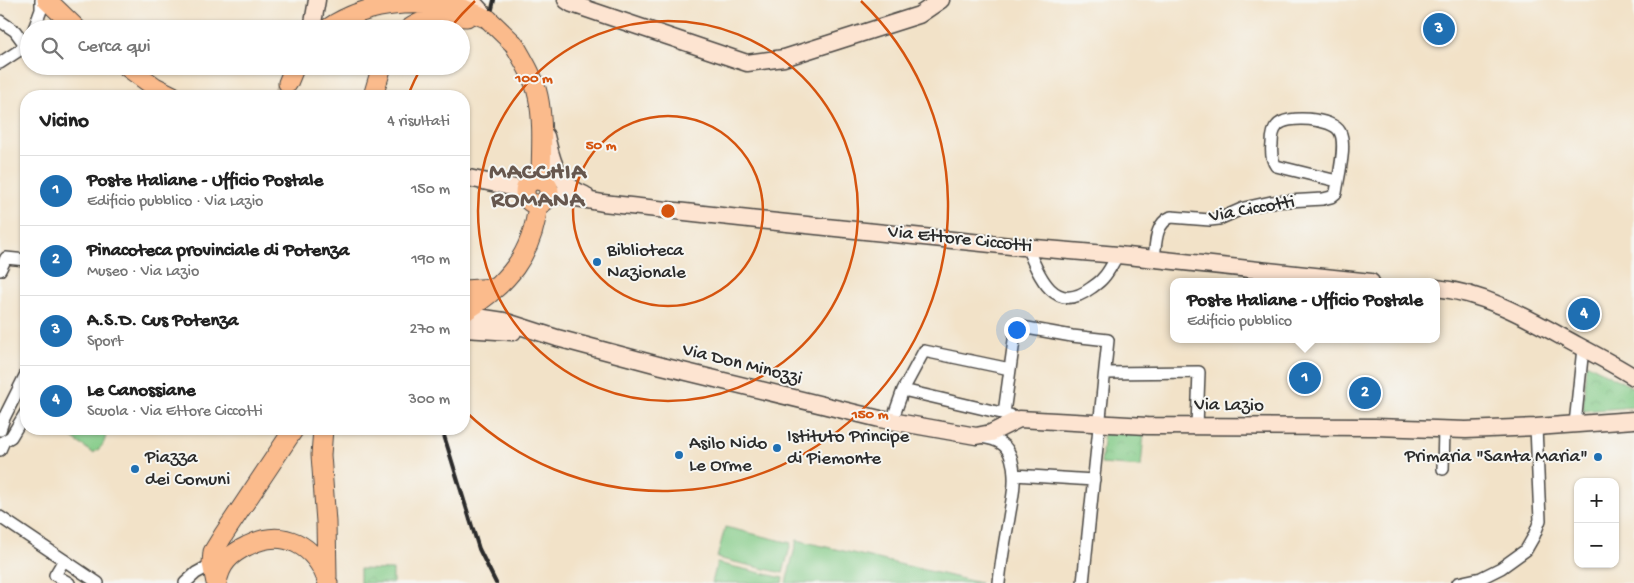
<!DOCTYPE html>
<html lang="it">
<head>
<meta charset="utf-8">
<style>
  body { margin:0; font-family:"Gochi Hand",sans-serif; background:#f6f6f6; color:#222 }
  .controls { position:absolute; right:15px; bottom:15px; display:grid; overflow:hidden; border-radius:10px; box-shadow:0 1px 4px #0004 }
  .controls button { width:45px; height:45px; display:grid; place-items:center; padding:0; border:0; border-bottom:1px solid #e0e0e0; background:#fff; color:#222; font:25px sans-serif }
  .you { position:absolute; left:1016px; top:329px; width:18px; height:18px; margin:-12px; border:4px solid #fff; border-radius:50%; background:#1a73e8; box-shadow:0 0 0 8px #1a73e833 }
  .badge { display:grid; place-items:center; width:32px; height:32px; border-radius:50%; background:#1f6fb2; color:#fff; font-size:16px; font-weight:700 }
  .pin { position:absolute; translate:-50% -50%; border:2px solid #fff; box-shadow:0 1px 5px #0006 }
  .popup { position:absolute; left:1170px; top:278px; width:270px; height:65px; box-sizing:border-box; display:grid; place-content:center; border-radius:10px; background:#fff; filter:drop-shadow(0 1px 4px #0005); font-size:16px; white-space:nowrap; color:#767676 }
  .popup b { font-size:19px; color:#222 }
  .popup::after { content:''; position:absolute; left:50%; top:100%; margin-left:-10px; border:10px solid transparent; border-top-color:#fff }
  .list { margin:0; padding:0; list-style:none }
  h2 { display:flex; justify-content:space-between; align-items:center; height:65px; margin:0; padding:0 20px; font-size:21px }
  h2 small { font-size:16px; font-weight:400; color:#767676 }
  .list li { display:grid; grid-template-columns:32px 1fr auto; gap:15px; align-items:center; box-sizing:border-box; height:70px; padding:0 20px; border-top:1px solid #e0e0e0 }
  .list b { display:block; font-size:19px; white-space:nowrap }
  .list p { margin:0; font-size:16px; white-space:nowrap; color:#767676 }
  .list em { font-size:16px; font-style:normal; color:#767676 }
  .icon { flex:none; width:28px; height:28px; fill:none; stroke:currentColor; stroke-width:2; stroke-linecap:round; stroke-linejoin:round }
  .map { position:relative; flex:none; width:1634px; height:583px; overflow:hidden }
  .search { position:absolute; background:#fff; box-shadow:0 1px 4px #0004; left:20px; top:20px; width:450px; height:55px; display:flex; align-items:center; gap:12px; box-sizing:border-box; padding:0 18px; border-radius:28px; color:#767676; font-size:19px }
  .panel { position:absolute; background:#fff; box-shadow:0 1px 4px #0004; left:20px; top:90px; width:450px; height:345px; border-radius:20px }
  .map>svg:first-child { display:block }
  .park { fill:url(#park-crowns); stroke:#577b59 }
  .garden { fill:#83cb87; stroke:#577b59 }
  .lines { fill:none; stroke-linecap:round; stroke-linejoin:round }
  .primary-tunnel { stroke:#cabda9; stroke-width:19; stroke-dasharray:19 9; stroke-linecap:butt }
  .street-casing { stroke:#494643; stroke-width:14 }
  .secondary-casing { stroke:#494643; stroke-width:19 }
  .primary-casing { stroke:#494643; stroke-width:21 }
  .street { stroke:#fff; stroke-width:11 }
  .secondary { stroke:#fde4d1; stroke-width:16 }
  .primary { stroke:#fbbb8c; stroke-width:19 }
  .rail { stroke:#2b2b2b; stroke-width:4 }
  .primary-bridge-casing { stroke:#494643; stroke-width:21; stroke-linecap:butt }
  .primary-bridge { stroke:#fbbb8c; stroke-width:19 }
  .ring { fill:none; stroke:#d5540f; stroke-width:2.5 }
  .poi-dot { fill:#1f6fb2; stroke:#f6f6f2; stroke-width:2 }
  .labels { text-anchor:middle; dominant-baseline:central; stroke-width:4; stroke-linejoin:round; paint-order:stroke }
  .street-label { font-size:19px; fill:#2b2b2b; stroke:#f6f6f2 }
  .poi-label { font-size:19px; fill:#2b2b2b; stroke:#f6f6f2; text-anchor:start }
  .district-label { font-size:24px; font-weight:bold; letter-spacing:1px; fill:#66574e; stroke:#f6f6f2 }
  .centre { fill:#d5540f; stroke:#f6f6f2; stroke-width:2.5 }
  .ring-label { font-size:15px; text-anchor:middle; font-weight:bold; fill:#d5540f; stroke:#f6f6f2; stroke-width:4; stroke-linejoin:round; paint-order:stroke }
</style>
</head>
<body>
<div class="map">
<svg width="1634" height="583" viewBox="0 0 1634 583">
  <defs>
    <pattern id="park-crowns" width="20" height="18" patternUnits="userSpaceOnUse" patternTransform="scale(1.25)"><rect width="20" height="18" fill="#83cb87"/><path d="M2 6a3 3 0 1 1 6 0M12 15a3 3 0 1 1 6 0" fill="none" stroke="#71ae75"/></pattern>
  </defs>
  <rect width="100%" height="100%" fill="#f6f6f2"/>
  <filter id="ink" filterUnits="userSpaceOnUse"><feTurbulence type="fractalNoise" baseFrequency=".02" numOctaves="2"/><feDisplacementMap in="SourceGraphic" scale="10" xChannelSelector="R" yChannelSelector="G"/><feConvolveMatrix kernelMatrix="1 2 1 2 8 2 1 2 1" color-interpolation-filters="sRGB"/></filter>
  <filter id="wash" filterUnits="userSpaceOnUse"><feTurbulence type="fractalNoise" baseFrequency=".0096" numOctaves="4" result="noise"/><feDisplacementMap in="SourceGraphic" scale="20" xChannelSelector="R" yChannelSelector="G"/><feGaussianBlur stdDeviation="1.12" result="paint"/><feColorMatrix in="noise" values="0 0 0 0 0 0 0 0 0 0 0 0 0 0 0 0 0 1.4 0 .05"/><feComposite in="paint" operator="in"/></filter>
  <g filter="url(#wash)">
    <rect width="100%" height="100%" fill="#f2e2c8"/>
    <path class="park" d="M 1586,363 L 1634,388 L 1634,407 L 1583,411 Z
      M 1104,430 L 1144,433 L 1141,467 L 1101,464 Z
      M 360,569 L 393,570 L 393,583 L 360,583 Z"/>
    <path class="garden" d="M 67,429 L 98,429 L 106,434 C 105,443 101,449 93,453 L 66,434 Z
      M 725,527 L 791,543 L 783,573 L 717,558 Z
      M 797,540 L 980,583 L 786,583 Z
      M 717,563 L 783,578 L 782,583 L 712,583 Z"/>
  </g>
  <g filter="url(#ink)">
    <g class="lines">
      <path class="primary-tunnel" d="M 284,96 L 288,83"/>
      <g class="street-casing">
        <path id="street" d="M 0,21 L 15,31 L 26,46
          M 34,29 L 41,10 L 41,0
          M 0,63 L 29,44
          M 1027,247 C 1039,277 1055,315 1091,288 C 1095,285 1100,282 1103,278 C 1109,272 1113,262 1118,255
          M 1154,259 C 1156,243 1155,224 1171,217 L 1210,220 L 1219,219 L 1244,208 L 1271,202 L 1323,199 L 1331,197 L 1336,193 C 1338,178 1347,145 1340,132 C 1333,118 1286,114 1277,126 C 1273,130 1272,138 1272,144 C 1271,152 1271,159 1276,166 L 1337,181
          M 0,270 L 6,258 L 26,260
          M 1105,373 L 1199,372 L 1197,426
          M 903,390 L 924,351 L 1010,369
          M 1004,413 L 1016,326 L 1072,336 L 1108,340 L 1083,583
          M 892,421 L 903,390 L 1010,415
          M 1575,424 L 1583,348
          M 0,430 L 4,418 L 26,374
          M 980,437 C 988,438 996,439 1002,444 C 1011,450 1014,466 1014,476 C 1015,490 1011,504 1009,518 C 1005,540 1001,561 999,583
          M 0,450 L 4,441 L 11,437 L 26,412
          M 1443,469 L 1444,429
          M 1014,475 L 1094,480
          M 0,517 L 98,583
          M 64,560 L 55,575 L 69,583
          M 185,583 L 196,573 L 216,562
          M 1458,583 L 1481,578 L 1501,568 L 1526,550 L 1534,536 L 1540,520 L 1536,427"/>
      </g>
      <g class="secondary-casing">
        <path id="secondary" d="M 471,0 L 488,19
          M 566,0 L 572,4 L 747,63 L 784,58 L 919,15 L 941,0
          M 312,29 L 317,0
          M 546,136 C 553,164 556,183 585,195
          M 464,177 L 525,190
          M 549,193 L 603,203 L 758,220 L 1011,246 L 1118,255 L 1371,282
          M 1436,288 C 1487,293 1533,321 1577,345 C 1596,355 1615,365 1634,377
          M 464,315 L 504,321 L 557,338 L 662,366 L 880,419 L 976,436 L 991,433 L 1019,419 L 1147,426 L 1375,427 L 1466,430 L 1536,427 L 1634,420
          M 464,329 L 513,332"/>
      </g>
      <g class="primary-casing">
        <path id="primary" d="M 47,0 L 77,29
          M 327,29 C 364,3 411,0 456,7 C 467,10 478,15 488,19
          M 409,29 C 425,17 448,16 467,17
          M 514,44 C 523,60 534,77 538,96 C 544,123 541,153 541,181
          M 126,66 L 155,87 L 173,96
          M 288,83 L 295,66
          M 373,96 L 382,66
          M525 192a12 12 0 1 1 24 0a12 12 0 1 1-24 0Z
          M 464,290 L 496,288
          M 464,312 C 507,285 533,255 538,204
          M 323,429 L 321,455 L 326,522 L 327,577
          M 216,583 L 212,563 L 213,552 L 224,534 L 294,429
          M 217,583 C 220,564 230,554 247,546 C 283,527 316,545 328,583"/>
      </g>
      <use href="#street" class="street"/>
      <use href="#secondary" class="secondary"/>
      <use href="#primary" class="primary"/>
      <path class="rail" d="M 492,9 L 494,0
        M 442,429 L 479,549 L 496,583"/>
      <g class="primary-bridge-casing">
        <path id="primary-bridge" d="M 488,19 L 514,44"/>
      </g>
      <use href="#primary-bridge" class="primary-bridge"/>
    </g>
  </g>
  <g class="ring">
    <circle cx="668" cy="211" r="95"/>
    <circle cx="668" cy="211" r="190"/>
    <path d="M408 95A285 285 0 0 1 422 66M450 28A285 285 0 0 1 475 1M861 1A285 285 0 1 1 465 411"/>
  </g>
  <g class="poi-dot">
    <circle cx="597" cy="262" r="5"/>
    <circle cx="777" cy="448" r="5"/>
    <circle cx="679" cy="455" r="5"/>
    <circle cx="1598" cy="457" r="5"/>
    <circle cx="135" cy="469" r="5"/>
  </g>
  <g class="labels">
    <g class="street-label">
      <text transform="translate(1252 210) rotate(-10)">Via Ciccotti</text>
      <text transform="translate(960 240) rotate(6)">Via Ettore Ciccotti</text>
      <text transform="translate(742 365) rotate(14)">Via Don Minozzi</text>
      <text transform="translate(1229 406) rotate(1)">Via Lazio</text>
    </g>
    <g class="poi-label">
      <text x="607" y="251">Biblioteca<tspan x="607" dy="22">Nazionale</tspan></text>
      <text x="787" y="437">Istituto Principe<tspan x="787" dy="22">di Piemonte</tspan></text>
      <text x="689" y="444">Asilo Nido<tspan x="689" dy="22">Le Orme</tspan></text>
      <text x="1588" y="457" text-anchor="end">Primaria "Santa Maria"</text>
      <text x="145" y="458">Piazza<tspan x="145" dy="22">dei Comuni</tspan></text>
    </g>
    <g class="district-label">
      <text x="538" y="173">MACCHIA<tspan x="538" dy="28">ROMANA</tspan></text>
    </g>
  </g>
  <circle cx="668" cy="211" r="8" class="centre"/>
  <g class="ring-label">
    <text x="534" y="82">100 m</text>
    <text x="601" y="149">50 m</text>
    <text x="870" y="418">150 m</text>
  </g>
</svg>
<div class="controls">
<button>+</button>
<button>−</button>
</div>
<div class="you"></div>
<div class="pin badge" style="left:1305px;top:378px">1</div>
<div class="popup"><b>Poste Italiane - Ufficio Postale</b>Edificio pubblico</div>
<div class="pin badge" style="left:1365px;top:393px">2</div>
<div class="pin badge" style="left:1439px;top:29px">3</div>
<div class="pin badge" style="left:1584px;top:314px">4</div>
<div class="search"><svg class="icon" aria-label="search" viewBox="0 0 24 24"><circle cx="10" cy="10" r="6"/><path d="M15 15l6 6"/></svg>Cerca qui</div>
<section class="panel">
<h2>Vicino<small>4 risultati</small></h2>
<ul class="list">
<li><span class="badge">1</span><div><b>Poste Italiane - Ufficio Postale</b><p>Edificio pubblico · Via Lazio</p></div><em>150 m</em></li>
<li><span class="badge">2</span><div><b>Pinacoteca provinciale di Potenza</b><p>Museo · Via Lazio</p></div><em>190 m</em></li>
<li><span class="badge">3</span><div><b>A.S.D. Cus Potenza</b><p>Sport</p></div><em>270 m</em></li>
<li><span class="badge">4</span><div><b>Le Canossiane</b><p>Scuola · Via Ettore Ciccotti</p></div><em>300 m</em></li>
</ul>
</section>
</div>
</body>
</html>
